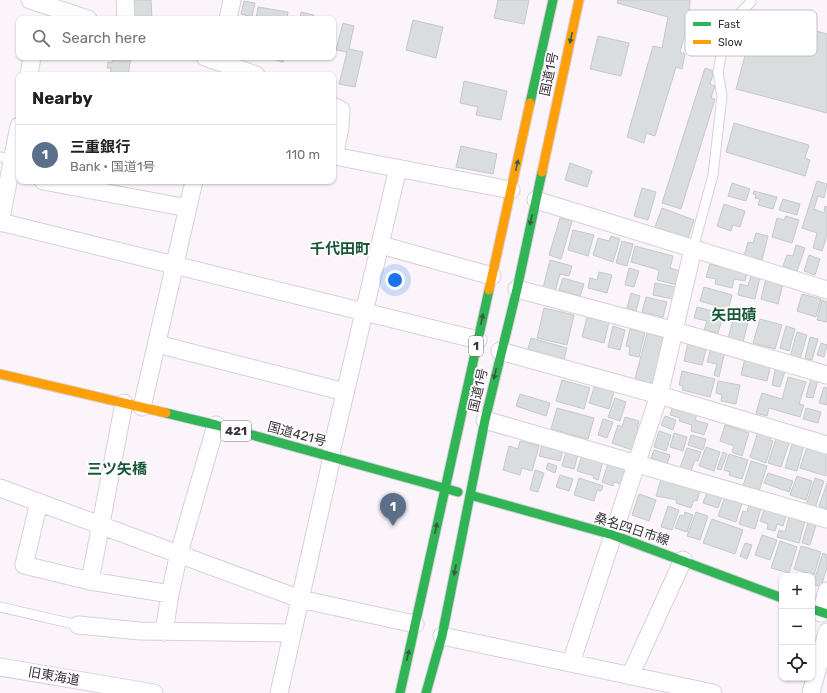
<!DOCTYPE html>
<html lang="en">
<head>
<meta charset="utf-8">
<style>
  body { margin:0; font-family:Rubik,"Noto Sans JP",sans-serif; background:#f2f2f2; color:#202124 }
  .controls { position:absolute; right:12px; bottom:12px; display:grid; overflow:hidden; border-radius:8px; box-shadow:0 1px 3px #0004 }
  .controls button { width:36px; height:36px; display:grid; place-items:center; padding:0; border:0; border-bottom:1px solid #e0e0e0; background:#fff; color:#202124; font:20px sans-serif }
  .you { position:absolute; left:395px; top:280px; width:14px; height:14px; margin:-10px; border:3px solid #fff; border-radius:50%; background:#1a73e8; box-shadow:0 0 0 6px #1a73e833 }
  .badge { display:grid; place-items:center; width:26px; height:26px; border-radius:50%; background:#7e757e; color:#fff; font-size:13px; font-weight:700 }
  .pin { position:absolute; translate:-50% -33px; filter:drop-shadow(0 1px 2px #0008) }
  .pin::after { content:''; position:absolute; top:21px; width:14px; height:12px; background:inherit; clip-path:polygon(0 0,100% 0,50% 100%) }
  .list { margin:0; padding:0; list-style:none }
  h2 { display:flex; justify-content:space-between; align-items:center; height:52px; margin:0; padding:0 16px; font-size:17px }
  h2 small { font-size:13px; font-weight:400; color:#757577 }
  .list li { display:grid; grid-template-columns:26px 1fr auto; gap:12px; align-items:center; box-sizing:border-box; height:60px; padding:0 16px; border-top:1px solid #e0e0e0 }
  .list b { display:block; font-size:15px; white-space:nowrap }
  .list p { margin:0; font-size:13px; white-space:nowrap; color:#757577 }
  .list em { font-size:13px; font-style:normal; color:#757577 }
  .icon { flex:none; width:22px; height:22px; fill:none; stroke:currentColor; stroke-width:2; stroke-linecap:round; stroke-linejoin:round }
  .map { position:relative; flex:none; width:827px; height:693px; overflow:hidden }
  .search { position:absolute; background:#fff; box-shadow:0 1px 3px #0004; left:16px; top:16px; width:320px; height:44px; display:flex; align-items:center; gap:10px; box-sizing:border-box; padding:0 14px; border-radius:8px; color:#757577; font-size:15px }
  .panel { position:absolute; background:#fff; box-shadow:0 1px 3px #0004; left:16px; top:72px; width:320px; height:112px; border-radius:8px }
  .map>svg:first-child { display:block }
  .building { fill:#dadddd; stroke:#c5c9c8 }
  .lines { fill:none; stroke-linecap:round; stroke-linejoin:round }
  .lane-casing { stroke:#d8d0d9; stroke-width:11 }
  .street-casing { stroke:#d8d0d9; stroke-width:19 }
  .fast-casing { stroke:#d8d0d9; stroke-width:11 }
  .slow-casing { stroke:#d8d0d9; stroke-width:11 }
  .lane { stroke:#fefefe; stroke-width:9 }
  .street { stroke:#fefefe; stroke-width:17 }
  .fast { stroke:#30b455; stroke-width:9 }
  .slow { stroke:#ff9f0a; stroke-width:9 }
  .oneway { fill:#365e43 }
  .labels { text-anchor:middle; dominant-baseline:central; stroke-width:3.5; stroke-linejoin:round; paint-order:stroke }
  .shield { fill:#fff; stroke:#756e75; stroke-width:1 }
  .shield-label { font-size:12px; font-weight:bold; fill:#3a303a }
  .street-label { font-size:13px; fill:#3a303a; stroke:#fff }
  .quarter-label { font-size:15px; font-weight:bold; fill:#19573a; stroke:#fff }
  .key { fill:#fff; stroke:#c4c1c4; stroke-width:1 }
  .key-label { font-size:11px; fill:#3a303a }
</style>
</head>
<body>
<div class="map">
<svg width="827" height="693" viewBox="0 0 827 693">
  <rect width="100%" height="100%" fill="#fbf5fb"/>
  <path class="building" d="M 131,0 L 151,0 L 152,19 L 137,19 L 137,16 L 132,16 Z
    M 498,0 L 529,0 L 524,24 L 494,18 Z
    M 618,0 L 690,0 L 689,20 L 680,52 L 685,54 L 682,69 L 676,67 L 655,136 L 646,133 L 644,143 L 627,137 L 653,46 L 662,48 L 668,17 L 617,3 Z
    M 244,1 L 255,3 L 252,17 L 241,14 Z
    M 258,7 L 288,12 L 287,19 L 256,19 Z
    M 301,12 L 314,15 L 313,19 L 300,19 Z
    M 756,15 L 827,34 L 827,113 L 736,89 Z
    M 413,20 L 443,27 L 436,58 L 406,50 Z
    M 343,23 L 354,26 L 349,49 L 363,52 L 355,87 L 339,84 L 347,52 L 336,50 Z
    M 598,36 L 629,43 L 621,76 L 590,69 Z
    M 113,57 L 131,57 L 128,75 L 110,75 L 111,68 L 107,68 L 108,62 L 112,63 Z
    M 266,57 L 284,57 L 283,62 Z
    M 705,68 L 714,71 L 710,84 L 715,86 L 711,98 L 715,99 L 681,209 L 662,203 Z
    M 464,81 L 507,91 L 501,120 L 476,115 L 478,107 L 460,103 Z
    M 734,123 L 809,145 L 805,158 L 810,160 L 805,176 L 726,152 Z
    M 461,146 L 497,154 L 493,174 L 456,167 Z
    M 570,163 L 592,171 L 587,187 L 565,180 Z
    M 817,181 L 827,184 L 824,198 L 818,196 L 814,209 L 824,213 L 825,206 L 827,207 L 827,235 L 822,251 L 813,248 L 817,233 L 802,228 Z
    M 732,183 L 750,189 L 746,201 L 728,196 Z
    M 642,188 L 656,192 L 648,220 L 634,216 Z
    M 754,191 L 777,197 L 773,209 L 758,205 L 760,199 L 755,198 L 756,195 L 753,194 Z
    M 783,199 L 800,204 L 797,215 L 779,210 Z
    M 724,204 L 745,211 L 740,227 L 733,225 L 731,231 L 717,226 Z
    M 662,208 L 694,220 L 688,238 L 655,227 Z
    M 786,216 L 799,220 L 792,243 L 772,237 L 777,218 L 784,220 Z
    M 560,218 L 572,221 L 561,259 L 549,255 Z
    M 573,230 L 594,235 L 588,256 L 568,250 Z
    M 756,233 L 768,236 L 762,260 L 744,256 L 748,242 L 753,243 Z
    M 611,236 L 620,239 L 613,262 L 593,255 L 598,238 L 609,241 Z
    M 622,241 L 633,244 L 627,266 L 616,263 Z
    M 796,245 L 805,248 L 797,271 L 783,266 L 787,255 L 793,256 Z
    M 635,246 L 673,256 L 670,268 L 681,271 L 677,285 L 657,280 L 659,270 L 631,262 Z
    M 809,255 L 820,259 L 815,275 L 804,271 Z
    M 550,260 L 572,266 L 569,276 L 560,274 L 555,292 L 543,288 Z
    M 710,264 L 747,273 L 745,281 L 734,279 L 732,288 L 715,284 L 716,279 L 706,277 Z
    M 629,268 L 639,271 L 634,287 L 625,285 Z
    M 599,272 L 612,275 L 607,293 L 588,288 L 590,278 L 597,280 Z
    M 751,275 L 760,277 L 755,299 L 738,295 L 740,284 L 748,286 Z
    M 563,278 L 584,284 L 580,296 L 559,290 Z
    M 766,279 L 783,284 L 778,304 L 761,299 Z
    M 655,283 L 676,287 L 673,299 L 653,295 Z
    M 704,287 L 732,295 L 727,315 L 719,312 L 720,307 L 700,301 Z
    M 631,293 L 640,296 L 636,311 L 627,308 Z
    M 802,294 L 821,299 L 816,317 L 797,311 Z
    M 646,297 L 667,302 L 663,317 L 642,312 Z
    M 822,300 L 827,302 L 827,322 L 817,320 Z
    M 697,307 L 713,311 L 712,316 L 722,319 L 718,333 L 704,330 L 707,321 L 694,318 Z
    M 544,308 L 574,315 L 567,345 L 537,338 Z
    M 736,310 L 750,314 L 743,342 L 728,338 Z
    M 587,317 L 609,322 L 604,343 L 582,337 Z
    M 760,319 L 782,325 L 775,349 L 753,343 Z
    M 613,326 L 625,330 L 620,350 L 608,347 Z
    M 786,326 L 795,329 L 789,351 L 780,348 Z
    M 630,329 L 645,332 L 639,357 L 629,355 L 630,347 L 626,346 Z
    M 797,332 L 807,335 L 800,359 L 790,357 Z
    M 647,333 L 665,338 L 653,384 L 635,379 Z
    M 810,337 L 818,339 L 812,360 L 805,358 Z
    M 531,338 L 567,348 L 564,360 L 528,349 Z
    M 688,342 L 707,346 L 702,365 L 684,361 Z
    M 821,343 L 827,345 L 824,357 L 817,355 Z
    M 711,348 L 725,351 L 719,377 L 714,375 L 717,364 L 707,362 Z
    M 745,358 L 771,364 L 767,381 L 741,375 Z
    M 776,366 L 786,368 L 780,387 L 772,385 Z
    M 682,371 L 715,379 L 710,397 L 682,390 L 683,386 L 679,385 Z
    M 788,377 L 806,382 L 799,404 L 804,405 L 800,417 L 769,408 L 767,416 L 756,413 L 762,393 L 782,399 Z
    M 811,378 L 818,380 L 813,398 L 806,397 Z
    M 562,380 L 590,388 L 584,409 L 556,401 Z
    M 718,381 L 740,385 L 736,404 L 721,401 L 722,395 L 716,393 Z
    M 595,385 L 614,392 L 609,409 L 589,403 Z
    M 824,387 L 827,388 L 827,405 L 819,403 Z
    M 520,394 L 550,403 L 546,416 L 516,406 Z
    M 615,398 L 626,402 L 620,421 L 608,417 Z
    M 673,406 L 697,414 L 695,420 L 708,424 L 704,435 L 691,431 L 692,425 L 679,421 L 680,418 L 670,415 Z
    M 557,408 L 594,418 L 588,439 L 551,429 Z
    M 806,408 L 821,412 L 818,423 L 803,419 Z
    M 665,416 L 676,420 L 673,430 L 661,425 Z
    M 625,417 L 639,421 L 637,428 L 639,428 L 632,450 L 612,443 L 618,425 L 622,427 Z
    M 603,419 L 613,422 L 607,438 L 598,435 Z
    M 725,425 L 749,433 L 742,456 L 732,452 L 734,446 L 720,441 Z
    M 659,431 L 671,435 L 666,451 L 654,447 Z
    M 758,432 L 771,436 L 770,440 L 773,441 L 766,463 L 750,457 Z
    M 674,433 L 687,437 L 683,451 L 670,447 Z
    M 691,435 L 706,439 L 703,450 L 688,445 Z
    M 777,436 L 790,441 L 781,467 L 768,463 Z
    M 520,441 L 539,446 L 532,471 L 522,468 L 520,475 L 503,470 L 509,446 L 518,449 Z
    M 543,441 L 564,447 L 560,461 L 539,456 Z
    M 793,441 L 804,445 L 797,471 L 785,468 Z
    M 706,447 L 720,452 L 714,471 L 699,466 Z
    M 807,447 L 826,453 L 826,476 L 800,468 Z
    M 567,448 L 579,451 L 574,469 L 562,466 Z
    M 687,448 L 701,452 L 698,461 L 695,460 L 691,471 L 680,468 Z
    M 654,450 L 670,455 L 667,464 L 651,458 Z
    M 723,452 L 727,454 L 721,470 L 717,469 Z
    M 729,454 L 748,460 L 742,479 L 729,475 L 730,472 L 724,470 Z
    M 582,455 L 603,461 L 598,480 L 593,478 L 594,476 L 577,471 Z
    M 751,461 L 767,466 L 759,491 L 743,486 Z
    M 548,463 L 557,466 L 555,473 L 546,469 Z
    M 608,464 L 626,466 L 621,484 L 614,482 L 613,486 L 602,482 Z
    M 535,470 L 544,473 L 538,492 L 530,490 Z
    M 768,473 L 793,481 L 789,492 L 764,483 Z
    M 560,475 L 573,479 L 569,491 L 556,487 Z
    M 662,476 L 701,488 L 697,501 L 694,500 L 691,508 L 676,503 L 677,500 L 656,496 Z
    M 797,476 L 812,481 L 806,500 L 790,495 Z
    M 579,478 L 603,486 L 601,491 L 597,490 L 594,501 L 574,495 Z
    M 815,478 L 824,481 L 815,508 L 806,505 Z
    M 827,483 L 827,509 L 819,506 Z
    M 708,489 L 723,494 L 718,508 L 703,503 Z
    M 639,494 L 656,500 L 649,521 L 632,515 Z
    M 726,494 L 743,500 L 736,522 L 718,516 Z
    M 750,501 L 762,505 L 755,529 L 739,524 L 743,511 L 747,512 Z
    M 766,505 L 787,512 L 783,526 L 777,524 L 775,531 L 767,529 L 768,524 L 760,521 Z
    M 668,506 L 679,510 L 672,530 L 661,527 Z
    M 685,512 L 693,515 L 687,532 L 675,528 L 680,515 L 684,516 Z
    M 696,512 L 708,516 L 700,540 L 687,536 Z
    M 790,513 L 805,521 L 799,543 L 777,537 L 779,530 L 785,532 Z
    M 712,519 L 743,530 L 735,554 L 703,543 Z
    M 809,519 L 817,522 L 810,545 L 802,543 Z
    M 762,535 L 777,540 L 770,560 L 755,555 Z
    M 780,541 L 797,547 L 789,573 L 771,568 Z
    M 745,543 L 752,545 L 747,559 L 740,556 Z
    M 801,546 L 821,552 L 814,575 L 794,569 Z
    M 823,553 L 827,555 L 827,567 L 821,587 L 813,584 Z"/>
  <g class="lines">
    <g class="lane-casing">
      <path id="lane" d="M 0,157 L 13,159
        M 693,249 L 713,175 L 722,96 L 718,72 L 723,44 L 730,23 L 751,2
        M 0,607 L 78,625"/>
    </g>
    <g class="street-casing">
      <path id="street" d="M 30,0 L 88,19
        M 125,0 L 126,19
        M 228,19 L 232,0
        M 205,57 L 256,75
        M 29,75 L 32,57
        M 333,106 L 341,110 L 340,128 L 334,156 L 511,190
        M 43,181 L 188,208
        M 536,200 L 827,290
        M 0,222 L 478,340
        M 0,223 L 19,126
        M 381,245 L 492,276
        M 517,289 L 675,331 L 827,375
        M 157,344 L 345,392
        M 500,351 L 659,395 L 827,445
        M 142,407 L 194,181
        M 485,420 L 827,519
        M 330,457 L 398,168
        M 0,488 L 300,599 L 415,624
        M 39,502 L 24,565 L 90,581 L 170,594 L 179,553 L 216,425
        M 90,581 L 124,403
        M 821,613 L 827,591
        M 78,625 L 140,631 L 292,633
        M 164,632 L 170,594
        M 442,636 L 713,693
        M 571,663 L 659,395 L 693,249
        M 0,667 L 154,693
        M 630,676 L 683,560
        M 279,693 L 332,457
        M 811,693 L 827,632"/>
    </g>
    <g class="fast-casing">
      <path id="fast" d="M 530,103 L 553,0
        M 166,413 L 216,425 L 458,492
        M 470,495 L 613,535 L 782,598
        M 812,609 L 827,614
        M 400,693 L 489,290
        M 426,693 L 442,636 L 485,420 L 517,289 L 542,172"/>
    </g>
    <g class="slow-casing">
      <path id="slow" d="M 542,172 L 579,0
        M 489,290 L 530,103
        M 0,374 L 166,413"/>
    </g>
    <use href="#lane" class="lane"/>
    <use href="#street" class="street"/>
    <use href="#fast" class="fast"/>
    <use href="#slow" class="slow"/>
  </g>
  <defs><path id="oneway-solid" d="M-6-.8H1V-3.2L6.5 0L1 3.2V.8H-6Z"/></defs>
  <g class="oneway">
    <use href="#oneway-solid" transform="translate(571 38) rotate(102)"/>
    <use href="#oneway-solid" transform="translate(517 165) rotate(-77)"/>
    <use href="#oneway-solid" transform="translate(531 220) rotate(102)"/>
    <use href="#oneway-solid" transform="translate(482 319) rotate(-78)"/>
    <use href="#oneway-solid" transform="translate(495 374) rotate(103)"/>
    <use href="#oneway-solid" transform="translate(436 528) rotate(-78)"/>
    <use href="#oneway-solid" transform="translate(455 570) rotate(101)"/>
    <use href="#oneway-solid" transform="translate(408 655) rotate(-77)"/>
  </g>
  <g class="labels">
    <g class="shield">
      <rect x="469" y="336" width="14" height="20" rx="3"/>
      <rect x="221" y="421" width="30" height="20" rx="3"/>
    </g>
    <g class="shield-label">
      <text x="476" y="346">1</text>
      <text x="236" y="431">421</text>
    </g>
    <g class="street-label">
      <text transform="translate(549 74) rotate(-78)">国道1号</text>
      <text transform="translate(478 390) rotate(-77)">国道1号</text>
      <text transform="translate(297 434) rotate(15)">国道421号</text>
      <text transform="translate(632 529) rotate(18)">桑名四日市線</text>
      <text transform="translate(54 676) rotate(10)">旧東海道</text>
    </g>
    <g class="quarter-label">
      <text x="340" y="249">千代田町</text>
      <text x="734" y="315">矢田磧</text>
      <text x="117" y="469">三ツ矢橋</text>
    </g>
  </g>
  <rect x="685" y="10" width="132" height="46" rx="6" class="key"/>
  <rect x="693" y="22" width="18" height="4" fill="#30b455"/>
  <rect x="693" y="40" width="18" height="4" fill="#ff9f0a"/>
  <g class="key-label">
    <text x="718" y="28">Fast</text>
    <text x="718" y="46">Slow</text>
  </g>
</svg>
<div class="controls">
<button>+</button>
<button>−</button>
<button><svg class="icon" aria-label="locate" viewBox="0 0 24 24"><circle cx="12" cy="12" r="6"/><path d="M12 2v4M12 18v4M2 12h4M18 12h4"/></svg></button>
</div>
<div class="you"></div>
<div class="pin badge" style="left:393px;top:526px;background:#5c6f8a">1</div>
<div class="search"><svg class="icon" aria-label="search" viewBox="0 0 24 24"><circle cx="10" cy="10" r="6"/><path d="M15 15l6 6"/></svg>Search here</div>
<section class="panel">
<h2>Nearby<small></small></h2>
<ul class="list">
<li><span class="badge" style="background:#5c6f8a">1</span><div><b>三重銀行</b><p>Bank · 国道1号</p></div><em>110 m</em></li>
</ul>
</section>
</div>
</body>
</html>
